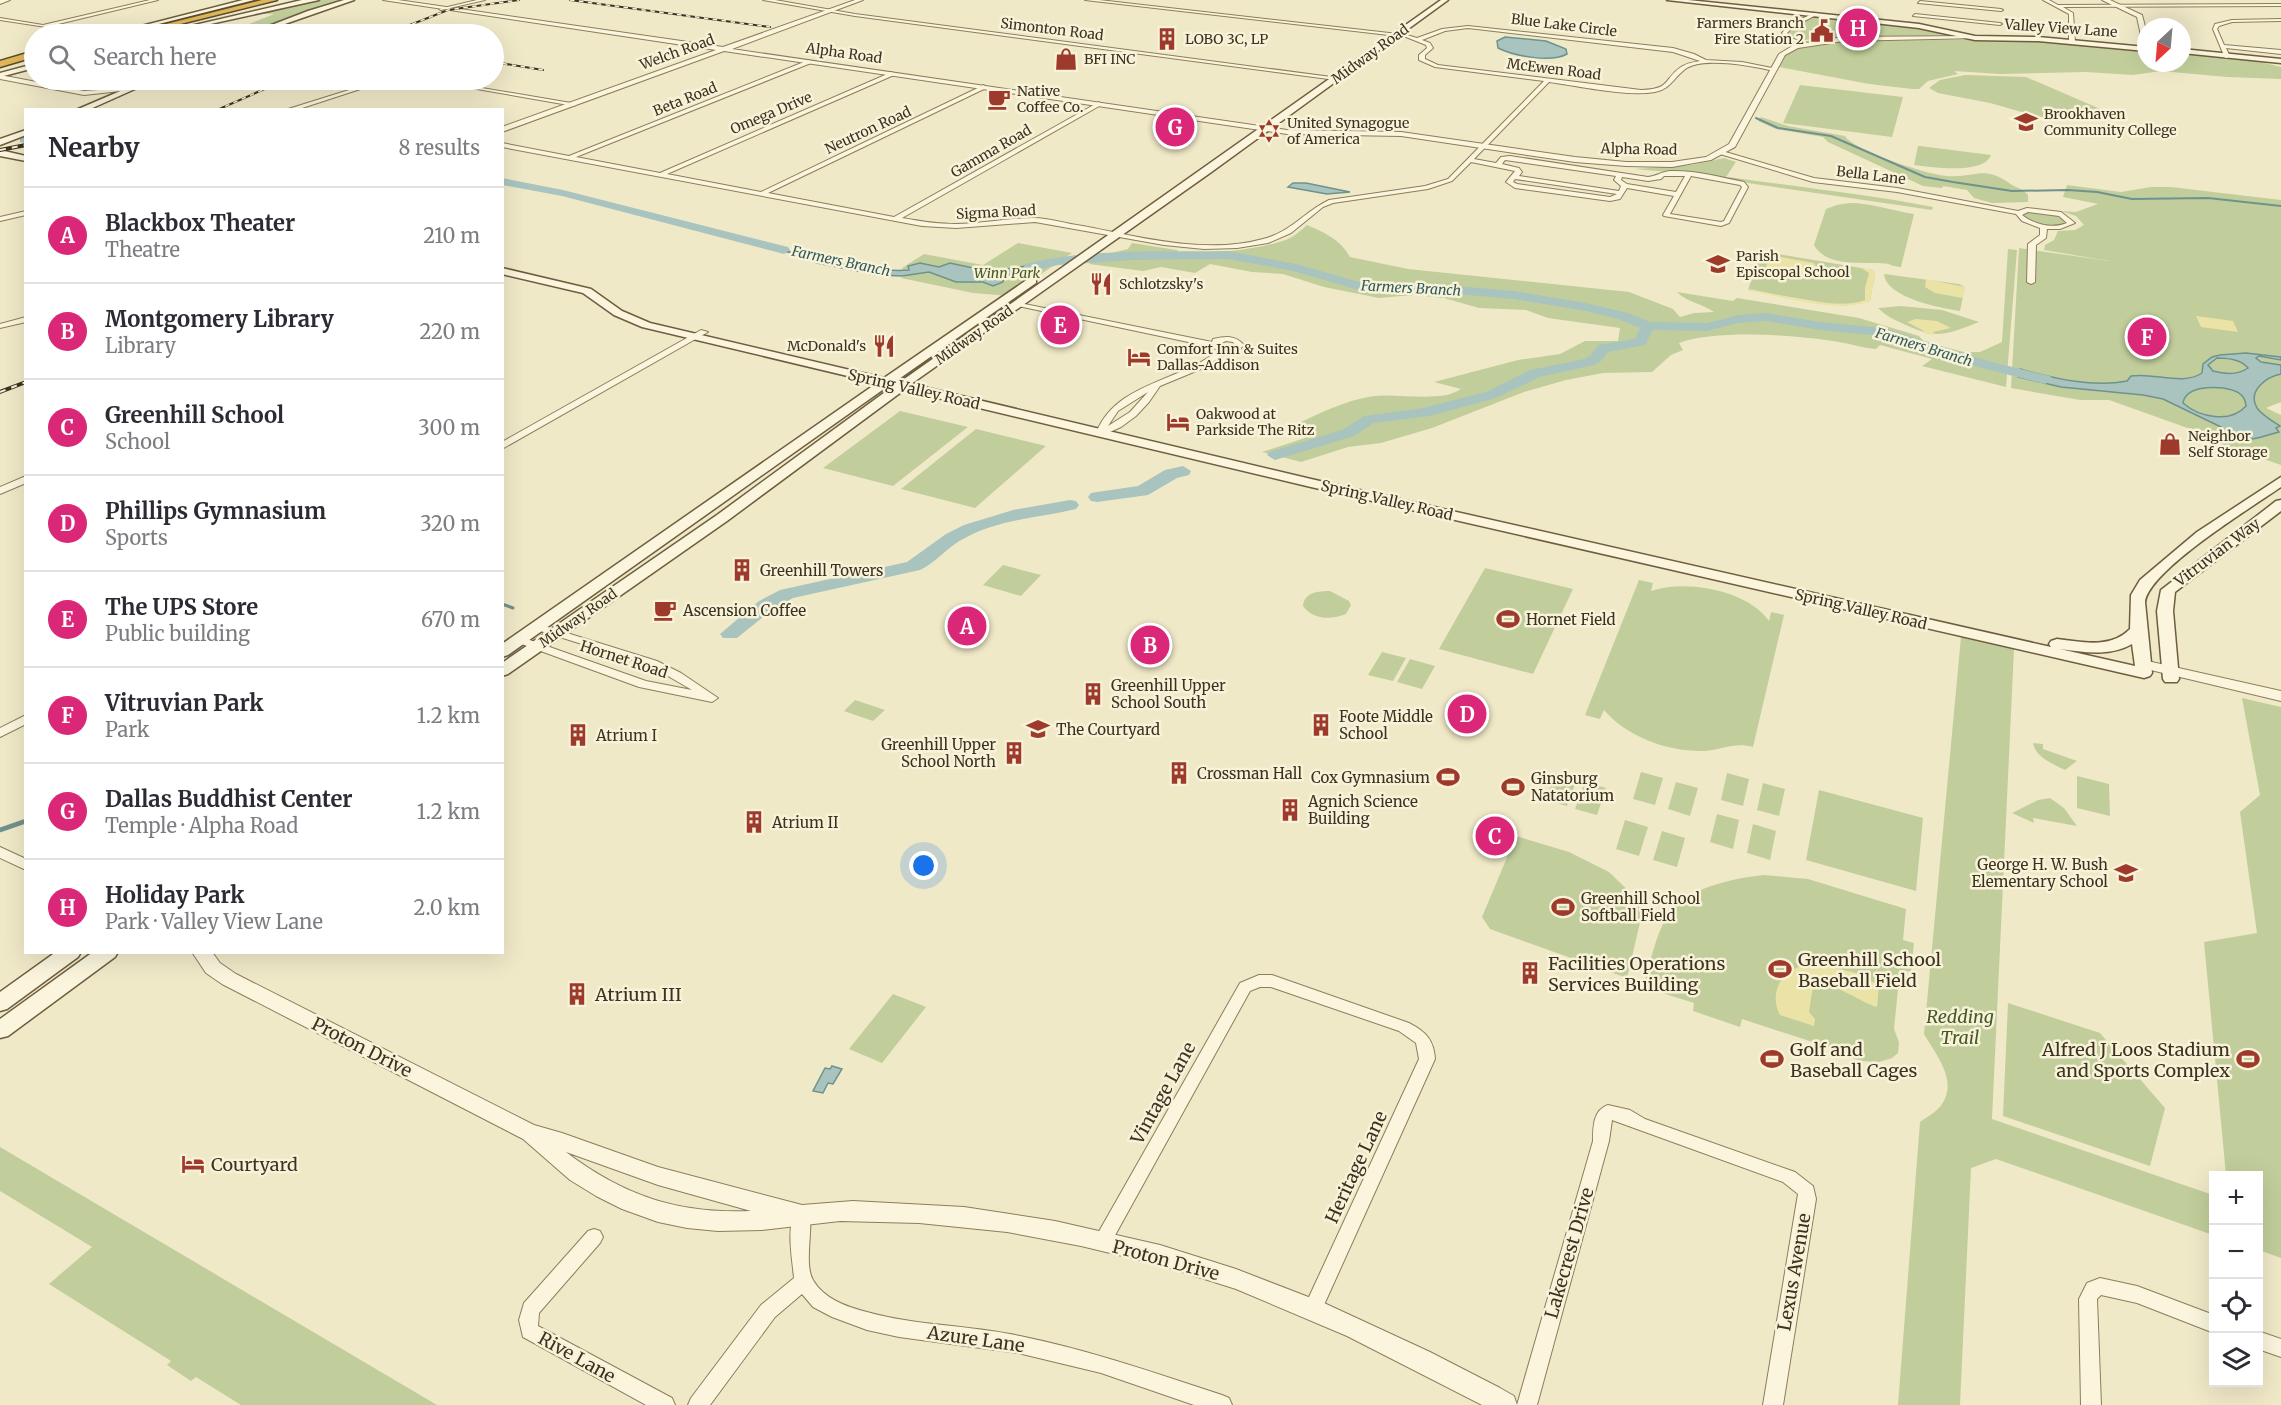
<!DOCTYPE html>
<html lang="en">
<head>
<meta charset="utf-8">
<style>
  body { margin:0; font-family:Merriweather,serif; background:#f7f7f7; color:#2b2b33 }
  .controls { position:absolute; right:18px; bottom:18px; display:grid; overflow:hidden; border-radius:0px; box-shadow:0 6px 24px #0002 }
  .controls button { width:54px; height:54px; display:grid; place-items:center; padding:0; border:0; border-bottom:2px solid #e1e1e2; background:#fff; color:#2b2b33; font:30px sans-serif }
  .compass { position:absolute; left:2137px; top:18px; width:54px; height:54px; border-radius:50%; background:#fff; box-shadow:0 6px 24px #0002; rotate:206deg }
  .you { position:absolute; left:924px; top:866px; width:21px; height:21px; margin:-15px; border:4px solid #fff; border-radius:50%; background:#1a73e8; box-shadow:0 0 0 9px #1a73e833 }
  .badge { display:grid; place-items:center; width:39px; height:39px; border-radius:50%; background:#db2777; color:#fff; font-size:20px; font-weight:700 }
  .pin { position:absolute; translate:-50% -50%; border:3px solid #fff; box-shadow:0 2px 6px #0006 }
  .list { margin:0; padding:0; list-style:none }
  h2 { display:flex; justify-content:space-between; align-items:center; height:78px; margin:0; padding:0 24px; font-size:26px }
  h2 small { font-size:20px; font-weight:400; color:#7c7c81 }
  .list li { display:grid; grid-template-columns:39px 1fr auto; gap:18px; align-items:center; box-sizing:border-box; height:96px; padding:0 24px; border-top:2px solid #e1e1e2 }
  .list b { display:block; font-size:22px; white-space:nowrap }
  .list p { margin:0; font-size:20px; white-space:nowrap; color:#7c7c81 }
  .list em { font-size:20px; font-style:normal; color:#7c7c81 }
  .icon { flex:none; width:33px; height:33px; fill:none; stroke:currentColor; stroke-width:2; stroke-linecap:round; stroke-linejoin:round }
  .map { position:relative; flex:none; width:2281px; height:1405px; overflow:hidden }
  .search { position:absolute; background:#fff; box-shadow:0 6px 24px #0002; left:24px; top:24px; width:480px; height:66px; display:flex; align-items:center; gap:15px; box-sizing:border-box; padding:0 21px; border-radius:33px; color:#7c7c81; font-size:22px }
  .panel { position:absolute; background:#fff; box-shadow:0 6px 24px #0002; left:24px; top:108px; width:480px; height:846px; border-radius:0px }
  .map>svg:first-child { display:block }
  .green { fill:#c1ce9b }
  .sand { fill:#ebe3a5 }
  .water { fill:#a9c4bf; stroke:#6f928f; stroke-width:1.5; fill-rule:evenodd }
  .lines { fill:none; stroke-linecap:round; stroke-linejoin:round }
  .stream-far2 { stroke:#6f928f; stroke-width:2 }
  .stream-far1 { stroke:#6f928f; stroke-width:3 }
  .stream { stroke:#6f928f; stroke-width:4.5 }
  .river { fill:#a9c4bf; fill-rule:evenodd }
  .minor-casing { stroke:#8c7d5c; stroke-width:2 }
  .tertiary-casing { stroke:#8c7d5c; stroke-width:2 }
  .secondary-casing { stroke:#6e5d3f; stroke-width:3 }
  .motorway-casing { stroke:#5a4a30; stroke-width:3 }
  .minor { fill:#faf5dc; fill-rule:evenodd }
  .tertiary { fill:#faf5dc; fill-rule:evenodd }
  .secondary { fill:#faf5dc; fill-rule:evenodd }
  .motorway { fill:#dfb758; fill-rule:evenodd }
  .rail-far1-casing { stroke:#3c3220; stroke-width:2 }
  .rail-casing { stroke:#3c3220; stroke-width:4 }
  .rail-far1 { stroke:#f7f2d8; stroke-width:1.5; stroke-dasharray:4.5; stroke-linecap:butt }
  .rail { stroke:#f7f2d8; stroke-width:2; stroke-dasharray:6; stroke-linecap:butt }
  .labels { text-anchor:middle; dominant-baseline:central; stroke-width:5; stroke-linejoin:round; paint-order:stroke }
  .far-poi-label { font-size:14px; fill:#3c3220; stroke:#f7f2d8; text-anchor:start }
  .far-street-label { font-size:14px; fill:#3c3220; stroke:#f7f2d8 }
  .far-water-label { font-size:14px; font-style:italic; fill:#2f595c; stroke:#f7f2d8 }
  .far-park-label { font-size:14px; font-style:italic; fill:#455926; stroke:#f7f2d8 }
  .street-label { font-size:15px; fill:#3c3220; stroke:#f7f2d8 }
  .poi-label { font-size:15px; fill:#3c3220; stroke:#f7f2d8; text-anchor:start }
  .near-poi-label { font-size:18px; fill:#3c3220; stroke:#f7f2d8; text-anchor:start }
  .near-park-label { font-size:18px; font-style:italic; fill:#455926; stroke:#f7f2d8 }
  .near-street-label { font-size:18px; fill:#3c3220; stroke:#f7f2d8 }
</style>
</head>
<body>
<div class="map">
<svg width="2281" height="1405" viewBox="0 0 2281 1405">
  <rect width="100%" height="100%" fill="#f0e9c8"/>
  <path class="green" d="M 322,0 L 342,0 L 247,34 L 224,34 L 274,14 L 250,14 Z
    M 1817,16 L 1919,27 L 1945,32 L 1945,35 L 1799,40 L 1786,36 L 1796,24 Z
    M 2023,39 L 2146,51 L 2146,63 L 2182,63 L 2182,54 L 2261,62 L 2281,67 L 2281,79 L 2227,77 L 2161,71 L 2133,75 L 2086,72 L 2000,74 L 1954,71 L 1958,74 L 1928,81 L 1919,89 L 1912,89 L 1869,84 L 1779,67 L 1786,54 L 1799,47 L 1843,41 Z
    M 1965,75 L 2026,77 L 2112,114 L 2055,120 L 2043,118 L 1990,103 L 1938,93 L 1929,88 L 1940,80 Z
    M 1800,85 L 1903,97 L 1892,137 L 1783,123 Z
    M 1761,117 L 1788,126 L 1845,136 C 1854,151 1929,175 1947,176 C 1976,178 1983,165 2009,183 C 2016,188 2022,188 2028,195 L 2028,202 L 1992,203 L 1974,198 L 1967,190 L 1943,186 L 1942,188 L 1923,186 L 1828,142 L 1823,137 L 1776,129 L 1758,121 Z
    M 1918,146 L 1920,146 L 1991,155 C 1984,175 1931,167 1914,165 Z
    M 1724,158 L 1736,162 L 1726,177 L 1634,169 L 1692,165 Z
    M 1729,177 C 1797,187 1865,194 1933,207 L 1932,210 L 1727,180 Z
    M 2067,185 L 2121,192 L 2151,187 L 2171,187 L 2281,200 L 2281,402 L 2266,408 L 2281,415 L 2281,465 L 2206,439 L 2210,436 L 2109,400 L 2080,400 L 2011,388 L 2019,248 L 2109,261 L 2044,250 L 2045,245 L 2054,240 L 2058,231 L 2075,230 L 2084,225 L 2076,216 L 2061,211 L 2076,212 L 2098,204 L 2063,197 Z
    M 1849,203 C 1872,203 1894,211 1914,214 L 1901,267 C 1897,267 1890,265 1889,264 C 1867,261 1827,269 1814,245 L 1826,209 L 1837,205 Z
    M 2032,211 L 2059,215 L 2067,222 C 2053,229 2037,224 2024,217 L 2024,213 Z
    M 1307,225 C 1324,232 1341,240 1350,257 L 1408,269 L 1629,292 L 1673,309 L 1680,317 L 1694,313 L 1714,312 C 1701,303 1688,303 1677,292 L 1733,301 L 1737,298 L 1859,318 L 1919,336 L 1924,342 L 1964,352 L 1980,352 L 2002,342 L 2008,249 L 2017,250 L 2006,387 L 1922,366 L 1932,359 L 1880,345 L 1876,349 C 1864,348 1855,345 1844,343 C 1804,335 1716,329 1679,343 L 1683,350 L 1671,355 L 1652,372 L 1603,373 L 1566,380 L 1524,392 L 1432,428 L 1381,443 L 1348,447 L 1301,462 L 1262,452 L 1305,438 L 1290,427 C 1316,415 1345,400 1374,396 C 1398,393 1441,403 1461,389 L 1434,382 L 1518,360 L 1560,354 L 1585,341 L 1618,341 L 1620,328 L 1548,318 L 1526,310 L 1479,308 L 1444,298 L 1414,295 L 1379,298 L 1324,287 L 1283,274 L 1252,272 L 1210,264 L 1195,273 L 1161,267 L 1143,271 L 1089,264 L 1099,256 L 1128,249 L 1132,243 L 1177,250 L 1180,253 C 1210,254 1260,250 1288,239 C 1295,236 1301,230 1307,225 Z
    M 1018,243 L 1072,253 L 1009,296 L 973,293 L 901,278 L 908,274 L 902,268 L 924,254 L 983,265 Z
    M 1766,252 L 1873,270 L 1875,274 L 1870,301 L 1843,306 L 1748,290 L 1760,253 Z
    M 1884,274 L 1959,284 L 1965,287 L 1960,311 C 1941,308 1886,298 1884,274 Z
    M 1901,306 L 1942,310 L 1979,322 C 1948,334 1937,340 1906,325 C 1895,320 1887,317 1878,308 Z
    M 900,411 L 968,427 L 893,486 L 823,468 Z
    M 976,429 L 1046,446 L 975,508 L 901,489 Z
    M 1003,565 L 1041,575 L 1021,596 L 983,585 Z
    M 1485,568 L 1573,589 L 1533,674 L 1439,649 Z
    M 1639,580 L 1653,583 L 1651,591 C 1685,579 1748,590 1769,621 L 1771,612 L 1784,615 L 1753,747 C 1735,742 1722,750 1704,751 C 1668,752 1627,737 1604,710 L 1600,719 L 1585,715 Z
    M 1330,591 L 1349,601 L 1351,605 L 1346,614 C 1332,620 1313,620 1303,606 C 1304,592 1319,591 1330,591 Z
    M 1961,637 L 2014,649 L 1992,1119 L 2213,1195 L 2213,1235 L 1996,1159 L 1971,1168 L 1960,1405 L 1898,1405 L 1920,1122 C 1927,1117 1938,1111 1942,1104 C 1958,1080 1936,1055 1924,1034 Z
    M 1382,652 L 1406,658 L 1393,681 L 1368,675 Z
    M 1410,659 L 1435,666 L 1422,689 L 1397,682 Z
    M 2242,698 L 2281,707 L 2281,1258 L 2259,1250 L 2258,1176 L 2226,1175 L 2204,942 L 2257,933 L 2240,812 L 2260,795 Z
    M 855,700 L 885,710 L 873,721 L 844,711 Z
    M 2033,743 L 2043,744 L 2043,749 L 2077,761 L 2065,770 C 2053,764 2035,757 2033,743 Z
    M 1641,772 L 1663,778 L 1655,805 L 1633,799 Z
    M 1556,773 L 1577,779 L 1567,806 L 1545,800 Z
    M 1727,773 L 1749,779 L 1743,806 L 1721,800 Z
    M 2077,776 L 2109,784 L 2110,816 L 2077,808 Z
    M 1585,782 L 1606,788 L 1597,815 L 1575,809 Z
    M 1676,782 L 1698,788 L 1690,816 L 1668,809 Z
    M 1763,783 L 1785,789 L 1779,816 L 1757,810 Z
    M 1819,790 L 1923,818 L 1916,891 L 1806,860 Z
    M 2050,798 L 2064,808 L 2077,826 L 2033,818 L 2034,823 L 2012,813 L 2038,800 Z
    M 1717,814 L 1739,820 L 1733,849 L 1710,842 Z
    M 1625,820 L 1648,827 L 1639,856 L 1616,849 Z
    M 1753,824 L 1776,831 L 1770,860 L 1747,853 Z
    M 1662,831 L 1685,838 L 1677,867 L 1653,860 Z
    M 1516,836 L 1569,852 L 1609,872 L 1638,900 L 1642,914 L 1627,978 L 1490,929 L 1482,917 Z
    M 1764,875 L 1808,879 L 1906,909 L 1903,940 L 1914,943 L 1911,972 L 1900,970 L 1894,1029 L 1899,1042 L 1898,1053 L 1892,1058 L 1879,1062 L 1860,1061 L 1831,1048 L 1742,1019 L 1740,1027 L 1693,1011 L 1694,1003 L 1643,987 C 1650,964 1655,937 1667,916 C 1684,888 1734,878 1764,875 Z
    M 893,994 L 926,1007 L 882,1063 L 849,1049 Z
    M 2008,1003 L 2100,1033 L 2165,1108 L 2150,1166 L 2003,1116 Z
    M 0,1147 L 437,1405 L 241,1405 L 196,1377 L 191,1381 L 167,1365 L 171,1361 L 49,1284 L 92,1247 L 0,1191 Z"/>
  <path class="sand" d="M 1769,255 L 1814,263 L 1817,268 C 1807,282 1780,276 1765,271 Z
    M 1861,268 L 1873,270 L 1875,274 L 1870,301 C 1839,314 1782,297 1748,290 L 1749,289 C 1777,294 1840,311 1865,300 L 1865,288 L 1869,273 Z
    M 1926,279 L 1965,287 L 1963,298 L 1935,293 L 1925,287 Z
    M 2196,316 L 2233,321 L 2238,332 L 2201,327 Z
    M 1916,319 L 1937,321 L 1951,328 L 1933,332 L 1935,335 L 1925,334 L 1924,331 L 1907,322 Z
    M 1823,965 L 1856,973 L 1879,985 L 1877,1007 C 1857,1001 1836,981 1813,986 L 1809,1012 L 1815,1019 L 1814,1026 L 1780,1015 C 1770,997 1778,974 1799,967 C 1806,965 1815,965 1823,965 Z"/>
  <path class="water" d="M 1505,37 L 1546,41 L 1566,49 L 1567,54 C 1551,63 1514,56 1498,48 L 1497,41 Z
    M 1293,183 L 1306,183 L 1350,192 L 1327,194 L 1288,187 Z
    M 755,243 C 799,253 866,274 909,270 L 908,266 L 920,263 L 939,267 L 950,263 L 973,268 L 1000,270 L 1059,261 L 1004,277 L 1003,282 L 993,286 L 983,282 L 956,282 L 929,272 L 902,276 L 877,275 L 817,263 L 802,256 Z
    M 2246,353 L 2281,357 L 2281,360 L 2259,356 L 2256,358 L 2261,362 L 2281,365 L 2281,374 C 2266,377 2247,391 2257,408 C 2262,415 2272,421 2280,426 L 2276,428 L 2279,432 C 2251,439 2251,445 2220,431 L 2221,427 L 2163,399 L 2143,395 L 2061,387 L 2018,377 L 2020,369 C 2053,378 2093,388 2127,381 L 2131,376 C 2153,372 2183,386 2202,373 L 2203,364 L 2212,357 L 2220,355 ZM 2217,358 C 2228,358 2241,359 2248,368 C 2238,375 2224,374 2213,371 L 2208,365 ZM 2223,388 C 2235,390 2245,393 2246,406 C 2230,424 2199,417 2183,403 C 2186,387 2210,387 2223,388 Z
    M 832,1066 L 842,1069 L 833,1084 L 828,1083 L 823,1093 L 813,1091 L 825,1068 L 830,1069 Z"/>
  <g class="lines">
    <path class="stream-far2" d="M 1756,118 L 1778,128 L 1831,136 L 1925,177 L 1953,182 L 2012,191 L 2068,190 L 2097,192 L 2132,199 L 2208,198 L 2281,206"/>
    <path class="stream-far1" d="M 502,604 L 513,608"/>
    <path class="stream" d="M 0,830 L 26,821"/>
    <path class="river" d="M 26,137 L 26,143 L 20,142 L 20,138 Z
      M 502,178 L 563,190 L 788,247 L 790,250 L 784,254 L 562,196 L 502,185 Z
      M 1228,251 L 1296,264 L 1363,283 L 1420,283 L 1514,291 L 1586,303 L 1628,313 L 1650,322 L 1707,323 L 1739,315 L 1766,313 L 1820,322 L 1884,328 L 1988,361 L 2050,376 L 2053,379 L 2045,384 L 1978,367 L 1882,336 L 1820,330 L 1766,321 L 1739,323 L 1707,331 L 1653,330 L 1645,345 L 1608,352 L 1601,361 L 1594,365 L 1540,377 L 1496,398 L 1430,416 L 1374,423 L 1354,436 L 1275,460 L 1267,455 L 1269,452 L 1342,430 L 1364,416 L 1423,408 L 1486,392 L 1530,370 L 1584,359 L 1591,355 L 1598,345 L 1635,339 L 1640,328 L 1618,319 L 1586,311 L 1514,299 L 1420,291 L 1362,291 L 1293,271 L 1228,259 L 1132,260 L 1059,265 L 1030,271 L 1024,267 L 1025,264 C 1091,248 1161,252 1228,251 Z
      M 1183,466 L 1191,471 L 1189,475 L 1177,478 L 1148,495 L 1097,502 L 1091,501 L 1088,497 L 1091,493 L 1097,492 L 1138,486 L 1165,470 Z
      M 1070,500 L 1076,501 L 1079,505 L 1076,509 C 1039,518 999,519 965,538 C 948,546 937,562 920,570 L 793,598 L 773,609 L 737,638 L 723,638 L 720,634 L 759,601 L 780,590 L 907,562 L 946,534 L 964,525 L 1013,510 Z"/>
    <g class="minor-casing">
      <path id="minor" d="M 150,0 L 158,0 L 50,26 L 90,33 L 92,34 L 0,20 L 0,18 L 43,25 Z
        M 477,0 L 485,0 L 441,10 L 439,9 Z
        M 763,0 L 775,0 L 855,14 L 1339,78 L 1336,80 L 855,16 Z
        M 1085,0 L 1099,0 L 1407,35 L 1417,38 L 1442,29 L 1468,26 L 1673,48 L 1694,54 L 1706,60 L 1742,62 L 1777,69 L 1774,71 C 1752,66 1701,56 1684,70 C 1673,79 1670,89 1655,92 C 1627,97 1579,86 1549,82 L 1474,159 L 1496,163 L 1501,157 L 1510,156 L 1648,177 C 1657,176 1661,172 1670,171 C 1694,170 1720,177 1744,182 L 1748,187 L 1729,223 L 1721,226 L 1664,216 L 1663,215 L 1674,196 L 1627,188 L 1620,199 L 1610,201 L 1515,188 L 1506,182 L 1515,171 L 1471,162 L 1452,181 L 1428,189 L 1333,203 L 1323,207 L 1291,233 L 1268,243 L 1237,248 L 1204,249 L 1164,245 L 1035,222 L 956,228 L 922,226 L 502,147 L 502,143 L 569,156 L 809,60 L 811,63 L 576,157 L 660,173 L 892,72 L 894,75 L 667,174 L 761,192 L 984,85 L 986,88 L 768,193 L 894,217 L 1099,102 L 1101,105 L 902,218 C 919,221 938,224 956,224 C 982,224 1007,218 1033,218 C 1049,218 1067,224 1083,226 C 1140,237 1205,255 1263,239 C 1291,232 1304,212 1329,200 L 1425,186 L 1448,179 L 1544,81 L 1435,67 L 1419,60 L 1419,55 L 1427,48 L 1426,45 L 1406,37 ZM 1468,28 L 1673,52 L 1700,61 C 1694,62 1687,63 1681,67 C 1663,79 1672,89 1641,90 L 1438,65 L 1425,59 L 1425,55 L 1433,48 L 1430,43 L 1422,40 L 1445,31 ZM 1505,160 L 1616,176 L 1614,180 L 1621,186 L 1619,191 L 1519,176 L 1522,172 L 1519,168 L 1502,164 ZM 1664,176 L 1685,176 L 1676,192 L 1627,184 L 1621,180 L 1622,177 L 1648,181 L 1661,179 ZM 1691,176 L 1740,185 L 1742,187 L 1724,221 L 1721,222 L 1670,214 ZM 1515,179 L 1617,194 L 1610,197 L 1517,184 L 1513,182 Z
        M 2043,0 L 2049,0 L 2058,5 L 2281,4 L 2281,6 L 2063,7 L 2073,13 L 2075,42 L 2072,44 L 2069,42 L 2069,14 Z
        M 1920,1 L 2001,9 L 2003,10 L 2001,11 L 1918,3 Z
        M 1814,13 L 1818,14 L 1793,27 L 1787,33 L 1790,38 L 1808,43 L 1808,45 L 1786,40 L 1782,33 L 1789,25 Z
        M 1915,14 L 2000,23 L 2002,24 L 2000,25 L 1913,16 Z
        M 2281,19 L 2281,21 L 2232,22 L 2219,26 L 2217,29 L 2224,45 L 2281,50 L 2281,54 L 2226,48 L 2230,57 L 2225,58 L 2213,29 L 2215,24 L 2232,20 Z
        M 0,75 L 84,91 L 127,88 L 130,90 L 84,95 L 0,79 Z
        M 381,80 L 388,80 L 296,110 L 285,110 Z
        M 425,80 L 435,80 L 577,104 L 574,106 Z
        M 1722,151 L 1814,178 L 1897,188 L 2018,211 L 2027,208 L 2061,212 L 2075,223 L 2060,229 L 2047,229 L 2046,238 L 2036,245 L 2035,282 L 2031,284 L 2027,282 L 2028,244 L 2040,235 L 2040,228 L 2022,221 L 2016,214 L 1897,192 L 1813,182 L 1720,154 ZM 2028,212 L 2059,216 L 2067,223 C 2052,229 2035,225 2022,215 Z
        M 26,211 L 26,215 L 0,221 L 0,217 Z
        M 1015,302 L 1212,342 L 1213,339 C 1226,336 1235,335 1244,345 L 1240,349 L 1225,354 L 1201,369 L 1160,386 L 1149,402 L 1136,416 L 1121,427 L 1101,436 L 1096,433 C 1113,391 1158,384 1195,365 C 1204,361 1211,355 1220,351 L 1212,347 L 1018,306 L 1014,304 ZM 1226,341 L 1233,342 L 1235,345 L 1228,347 L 1219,344 ZM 1148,392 L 1130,412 L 1108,426 L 1118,411 Z
        M 26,317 L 26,322 L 0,328 L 0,324 Z
        M 701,330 L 708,332 L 502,449 L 502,442 Z
        M 26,476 L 26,483 L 0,494 L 0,487 Z
        M 538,624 L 657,661 L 681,673 L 718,698 L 712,702 L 639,687 L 516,642 L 514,640 L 516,638 L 524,638 L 646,681 L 692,690 L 649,665 L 534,629 L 532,627 L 534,625 Z
        M 26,715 L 26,724 L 0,737 L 0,728 Z
        M 0,847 L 26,859 L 26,870 L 0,858 Z
        M 1259,975 L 1272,975 L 1409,1023 C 1426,1032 1434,1040 1435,1059 L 1319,1316 L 1312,1319 L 1305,1316 L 1303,1310 L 1419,1059 L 1416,1043 L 1399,1031 L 1271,987 L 1260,987 L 1250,991 L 1108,1248 L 1102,1250 L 1096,1248 L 1093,1242 L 1240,983 Z
        M 1608,1105 L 1630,1110 L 1645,1119 L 1795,1172 L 1813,1186 L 1816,1199 L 1783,1405 L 1763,1405 L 1798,1194 L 1783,1182 L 1612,1120 L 1609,1141 L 1537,1405 L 1517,1405 L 1593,1141 C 1593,1127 1593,1110 1608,1105 Z
        M 802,1206 L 808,1209 C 815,1223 803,1263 813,1280 C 824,1299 847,1307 867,1312 C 917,1326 970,1325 1020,1336 C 1089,1350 1155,1373 1222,1395 L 1229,1398 L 1232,1405 L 1194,1405 L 1101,1373 L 1018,1353 L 899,1337 L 867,1330 L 832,1317 L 813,1307 L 802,1294 L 775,1317 L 710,1405 L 688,1405 L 691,1398 L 761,1305 L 794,1278 C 792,1256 786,1229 796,1209 Z
        M 594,1229 L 600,1231 L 603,1237 L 600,1243 L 539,1313 L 538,1326 L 672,1398 L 675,1405 L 646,1405 L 523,1337 L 519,1320 L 524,1303 L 588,1231 Z
        M 2100,1278 L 2137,1286 L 2214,1315 L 2214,1333 L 2137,1303 L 2101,1295 L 2097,1299 L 2101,1405 L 2081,1405 L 2079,1299 L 2087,1283 Z
        M 2258,1331 L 2281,1339 L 2281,1357 L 2258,1349 Z"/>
    </g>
    <g class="tertiary-casing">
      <path id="tertiary" d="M 0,0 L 10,0 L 0,4 Z
        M 383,0 L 398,0 L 723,47 L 855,0 L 863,0 L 732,49 L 1287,130 L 1401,132 L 1575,157 L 1626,162 L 1672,162 L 1706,157 L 1729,144 L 1779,54 L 1794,45 L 1844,37 L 1975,36 L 1978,38 L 1844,41 L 1798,48 L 1785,55 L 1735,147 L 1711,160 L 1672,167 L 1626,166 L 1575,162 L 1401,136 L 1287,134 L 724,51 L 502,132 L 502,127 L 716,50 Z
        M 2102,0 L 2110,0 L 2142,15 L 2146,30 L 2146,47 L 2143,45 L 2137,17 Z
        M 2143,660 L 2281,691 L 2281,701 L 2138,667 L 2136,664 Z
        M 192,952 L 212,952 L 220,963 L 236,974 L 534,1125 L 562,1133 L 658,1167 L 802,1205 L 853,1201 L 964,1207 L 1055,1221 L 1160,1245 L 1236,1269 L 1324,1303 L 1430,1352 L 1500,1388 L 1514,1396 L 1517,1405 L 1482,1405 L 1347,1336 L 1236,1289 L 1160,1265 L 1081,1246 L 1007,1232 L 919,1223 L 840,1221 L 762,1230 L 718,1231 L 687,1228 L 658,1222 L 622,1209 L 596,1196 L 570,1180 L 523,1139 L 222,984 L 206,973 ZM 566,1152 L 658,1185 L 751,1211 C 678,1214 624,1196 566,1152 Z"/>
    </g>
    <g class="secondary-casing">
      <path id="secondary" d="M 243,0 L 254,0 L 119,34 L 110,34 Z
        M 302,0 L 319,0 L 165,34 L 156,34 Z
        M 344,0 L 354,0 L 256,34 L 248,34 L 308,11 Z
        M 1441,0 L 1448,0 L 1210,173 L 911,384 L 1311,479 L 2051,647 L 2049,644 L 2051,641 L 2057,639 C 2083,642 2110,649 2130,629 L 2131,595 L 2140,580 L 2197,532 L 2281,477 L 2281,487 C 2252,507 2149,570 2145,602 L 2152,673 L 2150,676 L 2144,678 L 1311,487 L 904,390 L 727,521 L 508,674 L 502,676 L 502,663 L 717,515 L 892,387 L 888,386 L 508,655 L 502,657 L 502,644 L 877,383 L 642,327 L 614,315 L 583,293 L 502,274 L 502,268 L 591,289 L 622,311 L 650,323 L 884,378 L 1028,279 L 1036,279 L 1036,283 L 896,381 L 900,382 ZM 2132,644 L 2135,666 L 2060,649 C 2083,652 2110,657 2132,644 Z
        M 1667,0 L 1688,0 L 1919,24 L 1975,36 L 2038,37 L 2146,47 L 2146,51 L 2038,41 L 1975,40 L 1919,28 Z
        M 2182,49 L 2281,59 L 2281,63 L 2182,53 Z
        M 34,64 L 34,68 L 0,77 L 0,73 Z
        M 146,80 L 155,80 L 88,110 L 76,110 Z
        M 26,130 L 26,135 L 0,145 L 0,139 Z
        M 0,150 L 26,156 L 26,161 L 0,156 Z
        M 2281,500 L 2281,511 L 2175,592 L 2173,611 L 2179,679 L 2177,682 L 2165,682 L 2163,679 L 2157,611 L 2161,590 L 2276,501 Z
        M 56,952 L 81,952 L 78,957 L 7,1009 L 0,1011 L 0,992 Z
        M 93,952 L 118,952 L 115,957 L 8,1036 L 0,1038 L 0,1019 Z"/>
    </g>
    <g class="motorway-casing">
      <path id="motorway" d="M 262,0 L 277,0 L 140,34 L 126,34 Z
        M 34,51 L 34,57 L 0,67 L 0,61 Z"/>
    </g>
    <use href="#minor" class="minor"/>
    <use href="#tertiary" class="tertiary"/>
    <use href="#secondary" class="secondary"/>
    <use href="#motorway" class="motorway"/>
    <g class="rail-far1-casing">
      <path id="rail-far1" d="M 570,0 L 770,27
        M 387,34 L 448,10 L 519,0
        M 494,62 L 543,70
        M 217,110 L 285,80"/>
    </g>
    <g class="rail-casing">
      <path id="rail" d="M 0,150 L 26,145
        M 0,392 L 26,382"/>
    </g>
    <use href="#rail-far1" class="rail-far1"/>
    <use href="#rail" class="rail"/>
  </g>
  <defs>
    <g id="civic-bare" transform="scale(1.8)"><path d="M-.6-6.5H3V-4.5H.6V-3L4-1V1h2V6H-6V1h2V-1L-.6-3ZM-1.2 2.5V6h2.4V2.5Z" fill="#9d3a2b" stroke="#f7f2d8" stroke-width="2.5" paint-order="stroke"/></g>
    <g id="building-bare" transform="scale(1.8)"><path d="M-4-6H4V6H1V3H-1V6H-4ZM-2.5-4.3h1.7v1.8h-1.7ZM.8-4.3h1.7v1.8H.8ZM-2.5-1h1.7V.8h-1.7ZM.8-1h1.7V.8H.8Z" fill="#9d3a2b" stroke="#f7f2d8" stroke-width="2.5" paint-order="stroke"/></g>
    <g id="shop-bare" transform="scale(1.8)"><path d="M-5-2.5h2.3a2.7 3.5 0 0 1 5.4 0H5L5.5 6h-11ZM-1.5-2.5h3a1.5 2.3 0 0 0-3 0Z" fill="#9d3a2b" stroke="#f7f2d8" stroke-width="2.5" paint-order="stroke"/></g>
    <g id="cafe-bare" transform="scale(1.8)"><path d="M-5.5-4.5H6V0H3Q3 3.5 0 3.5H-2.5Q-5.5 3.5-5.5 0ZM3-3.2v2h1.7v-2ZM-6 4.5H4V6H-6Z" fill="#9d3a2b" stroke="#f7f2d8" stroke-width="2.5" paint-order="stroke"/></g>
    <g id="university-bare" transform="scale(1.8)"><path d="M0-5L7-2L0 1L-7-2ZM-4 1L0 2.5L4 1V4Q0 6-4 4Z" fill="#9d3a2b" stroke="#f7f2d8" stroke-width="2.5" paint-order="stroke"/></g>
    <g id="synagogue-bare" transform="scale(1.8)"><path d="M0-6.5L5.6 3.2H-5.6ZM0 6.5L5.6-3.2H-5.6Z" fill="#9d3a2b" stroke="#f7f2d8" stroke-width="2.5" paint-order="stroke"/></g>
    <g id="school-bare" transform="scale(1.8)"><path d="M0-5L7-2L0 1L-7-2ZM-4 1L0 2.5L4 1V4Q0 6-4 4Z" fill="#9d3a2b" stroke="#f7f2d8" stroke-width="2.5" paint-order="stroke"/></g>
    <g id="restaurant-bare" transform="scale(1.8)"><path d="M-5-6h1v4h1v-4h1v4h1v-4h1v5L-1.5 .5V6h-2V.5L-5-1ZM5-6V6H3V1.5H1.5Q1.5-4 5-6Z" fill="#9d3a2b" stroke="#f7f2d8" stroke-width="2.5" paint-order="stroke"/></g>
    <g id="hotel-bare" transform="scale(1.8)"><path d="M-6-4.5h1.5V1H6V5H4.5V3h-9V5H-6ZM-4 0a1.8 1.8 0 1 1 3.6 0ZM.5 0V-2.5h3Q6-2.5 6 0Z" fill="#9d3a2b" stroke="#f7f2d8" stroke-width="2.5" paint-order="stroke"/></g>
    <g id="stadium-bare" transform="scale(1.8)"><path d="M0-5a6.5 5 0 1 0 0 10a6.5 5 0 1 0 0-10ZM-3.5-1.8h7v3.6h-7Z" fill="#9d3a2b" stroke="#f7f2d8" stroke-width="2.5" paint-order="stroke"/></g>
  </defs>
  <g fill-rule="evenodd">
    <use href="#civic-bare" x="1822" y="31"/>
    <use href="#building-bare" x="1167" y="39"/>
    <use href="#shop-bare" x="1066" y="59"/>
    <use href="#cafe-bare" x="999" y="99"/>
    <use href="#university-bare" x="2026" y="122"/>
    <use href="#synagogue-bare" x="1269" y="131"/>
    <use href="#school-bare" x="1718" y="264"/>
    <use href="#restaurant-bare" x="1101" y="284"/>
    <use href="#restaurant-bare" x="884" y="346"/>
    <use href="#hotel-bare" x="1139" y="357"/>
    <use href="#hotel-bare" x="1178" y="422"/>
    <use href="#shop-bare" x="2170" y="444"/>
    <use href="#building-bare" x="742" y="570"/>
    <use href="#cafe-bare" x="665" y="610"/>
    <use href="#stadium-bare" x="1508" y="619"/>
    <use href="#building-bare" x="1093" y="694"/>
    <use href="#building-bare" x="1321" y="725"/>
    <use href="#school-bare" x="1038" y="729"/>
    <use href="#building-bare" x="578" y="735"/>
    <use href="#building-bare" x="1014" y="753"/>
    <use href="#building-bare" x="1179" y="773"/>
    <use href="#stadium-bare" x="1448" y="777"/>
    <use href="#stadium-bare" x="1513" y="787"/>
    <use href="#building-bare" x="1290" y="810"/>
    <use href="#building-bare" x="754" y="822"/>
    <use href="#school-bare" x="2126" y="873"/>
    <use href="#stadium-bare" x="1563" y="907"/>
    <use href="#stadium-bare" x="1780" y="969"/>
    <use href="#building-bare" x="1530" y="973"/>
    <use href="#building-bare" x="577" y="994"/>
    <use href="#stadium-bare" x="1772" y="1059"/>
    <use href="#stadium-bare" x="2248" y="1059"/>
    <use href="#hotel-bare" x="193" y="1164"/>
  </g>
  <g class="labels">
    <g class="far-poi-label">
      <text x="1804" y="23" text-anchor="end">Farmers Branch<tspan x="1804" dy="16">Fire Station 2</tspan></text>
      <text x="1185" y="39">LOBO 3C, LP</text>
      <text x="1084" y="59">BFI INC</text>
      <text x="1017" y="91">Native<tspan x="1017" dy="16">Coffee Co.</tspan></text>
      <text x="2044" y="114">Brookhaven<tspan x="2044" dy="16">Community College</tspan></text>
      <text x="1287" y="123">United Synagogue<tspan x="1287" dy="16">of America</tspan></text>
      <text x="1736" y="256">Parish<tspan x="1736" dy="16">Episcopal School</tspan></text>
      <text x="1119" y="284">Schlotzsky's</text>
      <text x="866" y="346" text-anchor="end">McDonald's</text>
      <text x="1157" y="349">Comfort Inn &amp; Suites<tspan x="1157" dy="16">Dallas-Addison</tspan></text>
      <text x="1196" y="414">Oakwood at<tspan x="1196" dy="16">Parkside The Ritz</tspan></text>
      <text x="2188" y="436">Neighbor<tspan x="2188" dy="16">Self Storage</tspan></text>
    </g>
    <g class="far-street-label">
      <text transform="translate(1564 25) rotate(7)">Blue Lake Circle</text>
      <text transform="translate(2061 28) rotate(4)">Valley View Lane</text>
      <text transform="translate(1052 29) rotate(7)">Simonton Road</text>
      <text transform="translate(677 52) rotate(-20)">Welch Road</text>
      <text transform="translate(844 53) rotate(8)">Alpha Road</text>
      <text transform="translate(1370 54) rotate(-36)">Midway Road</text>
      <text transform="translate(1554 69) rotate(7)">McEwen Road</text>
      <text transform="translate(685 99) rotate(-22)">Beta Road</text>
      <text transform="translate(771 113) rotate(-23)">Omega Drive</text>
      <text transform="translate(868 130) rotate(-25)">Neutron Road</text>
      <text transform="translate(1639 149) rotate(1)">Alpha Road</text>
      <text transform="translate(991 151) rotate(-30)">Gamma Road</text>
      <text transform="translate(1871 175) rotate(7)">Bella Lane</text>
      <text transform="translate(996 212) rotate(-3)">Sigma Road</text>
      <text transform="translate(974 335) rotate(-35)">Midway Road</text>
      <text transform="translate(578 618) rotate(-35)">Midway Road</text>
    </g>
    <g class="far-water-label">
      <text transform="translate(841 261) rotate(12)">Farmers Branch</text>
      <text transform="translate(1411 288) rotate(3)">Farmers Branch</text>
      <text transform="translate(1924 347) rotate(17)">Farmers Branch</text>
    </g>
    <g class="far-park-label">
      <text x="1007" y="273">Winn Park</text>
    </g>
    <g class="street-label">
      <text transform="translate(914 389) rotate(13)">Spring Valley Road</text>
      <text transform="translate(1387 500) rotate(13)">Spring Valley Road</text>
      <text transform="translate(2217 552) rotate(-37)">Vitruvian Way</text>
      <text transform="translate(1861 609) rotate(13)">Spring Valley Road</text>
      <text transform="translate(624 659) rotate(18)">Hornet Road</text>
    </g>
    <g class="poi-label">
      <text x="760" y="570">Greenhill Towers</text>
      <text x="683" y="610">Ascension Coffee</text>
      <text x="1526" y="619">Hornet Field</text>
      <text x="1111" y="685">Greenhill Upper<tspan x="1111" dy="17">School South</tspan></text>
      <text x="1339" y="716">Foote Middle<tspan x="1339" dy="17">School</tspan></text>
      <text x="1056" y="729">The Courtyard</text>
      <text x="596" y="735">Atrium I</text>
      <text x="996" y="744" text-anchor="end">Greenhill Upper<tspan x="996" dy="17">School North</tspan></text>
      <text x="1197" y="773">Crossman Hall</text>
      <text x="1430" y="777" text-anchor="end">Cox Gymnasium</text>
      <text x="1531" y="778">Ginsburg<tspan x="1531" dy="17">Natatorium</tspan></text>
      <text x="1308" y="801">Agnich Science<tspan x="1308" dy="17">Building</tspan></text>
      <text x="772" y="822">Atrium II</text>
      <text x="2108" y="864" text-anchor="end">George H. W. Bush<tspan x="2108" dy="17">Elementary School</tspan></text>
      <text x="1581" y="898">Greenhill School<tspan x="1581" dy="17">Softball Field</tspan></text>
    </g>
    <g class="near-poi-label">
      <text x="1798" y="959">Greenhill School<tspan x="1798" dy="21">Baseball Field</tspan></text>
      <text x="1548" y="963">Facilities Operations<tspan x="1548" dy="21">Services Building</tspan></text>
      <text x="595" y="994">Atrium III</text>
      <text x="1790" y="1049">Golf and<tspan x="1790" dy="21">Baseball Cages</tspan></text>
      <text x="2230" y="1049" text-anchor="end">Alfred J Loos Stadium<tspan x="2230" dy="21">and Sports Complex</tspan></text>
      <text x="211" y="1164">Courtyard</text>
    </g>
    <g class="near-park-label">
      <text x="1960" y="1016">Redding<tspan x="1960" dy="21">Trail</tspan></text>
    </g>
    <g class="near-street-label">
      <text transform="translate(362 1047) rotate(27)">Proton Drive</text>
      <text transform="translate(1163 1093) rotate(-61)">Vintage Lane</text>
      <text transform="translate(1356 1167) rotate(-65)">Heritage Lane</text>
      <text transform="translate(1569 1253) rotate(-74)">Lakecrest Drive</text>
      <text transform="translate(1166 1260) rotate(15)">Proton Drive</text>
      <text transform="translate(1794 1272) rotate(-80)">Lexus Avenue</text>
      <text transform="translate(976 1339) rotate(8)">Azure Lane</text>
      <text transform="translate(577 1357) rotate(29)">Rive Lane</text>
    </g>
  </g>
</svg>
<div class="controls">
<button>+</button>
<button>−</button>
<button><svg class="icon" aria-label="locate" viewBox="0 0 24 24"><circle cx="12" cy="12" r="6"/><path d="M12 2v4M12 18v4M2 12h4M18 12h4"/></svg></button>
<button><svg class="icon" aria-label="layers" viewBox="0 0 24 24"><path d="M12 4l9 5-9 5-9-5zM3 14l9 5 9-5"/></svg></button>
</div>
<svg class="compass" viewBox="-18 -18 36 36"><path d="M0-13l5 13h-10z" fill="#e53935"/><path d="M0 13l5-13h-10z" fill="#7c7c81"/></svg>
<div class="you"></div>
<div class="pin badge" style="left:967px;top:626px">A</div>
<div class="pin badge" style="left:1150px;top:645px">B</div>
<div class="pin badge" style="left:1495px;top:836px">C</div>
<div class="pin badge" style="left:1467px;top:714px">D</div>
<div class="pin badge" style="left:1060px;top:325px">E</div>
<div class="pin badge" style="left:2147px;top:337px">F</div>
<div class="pin badge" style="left:1175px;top:127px">G</div>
<div class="pin badge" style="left:1858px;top:28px">H</div>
<div class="search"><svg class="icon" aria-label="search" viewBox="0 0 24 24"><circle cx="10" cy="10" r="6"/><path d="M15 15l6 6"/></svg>Search here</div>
<section class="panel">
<h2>Nearby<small>8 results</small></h2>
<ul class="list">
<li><span class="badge">A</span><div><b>Blackbox Theater</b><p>Theatre</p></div><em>210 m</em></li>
<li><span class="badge">B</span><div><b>Montgomery Library</b><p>Library</p></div><em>220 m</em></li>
<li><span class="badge">C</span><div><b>Greenhill School</b><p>School</p></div><em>300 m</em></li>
<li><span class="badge">D</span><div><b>Phillips Gymnasium</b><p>Sports</p></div><em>320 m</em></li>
<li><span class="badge">E</span><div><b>The UPS Store</b><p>Public building</p></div><em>670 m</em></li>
<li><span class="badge">F</span><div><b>Vitruvian Park</b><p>Park</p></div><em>1.2 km</em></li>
<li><span class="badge">G</span><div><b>Dallas Buddhist Center</b><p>Temple · Alpha Road</p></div><em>1.2 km</em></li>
<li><span class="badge">H</span><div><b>Holiday Park</b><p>Park · Valley View Lane</p></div><em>2.0 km</em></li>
</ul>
</section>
</div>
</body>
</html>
